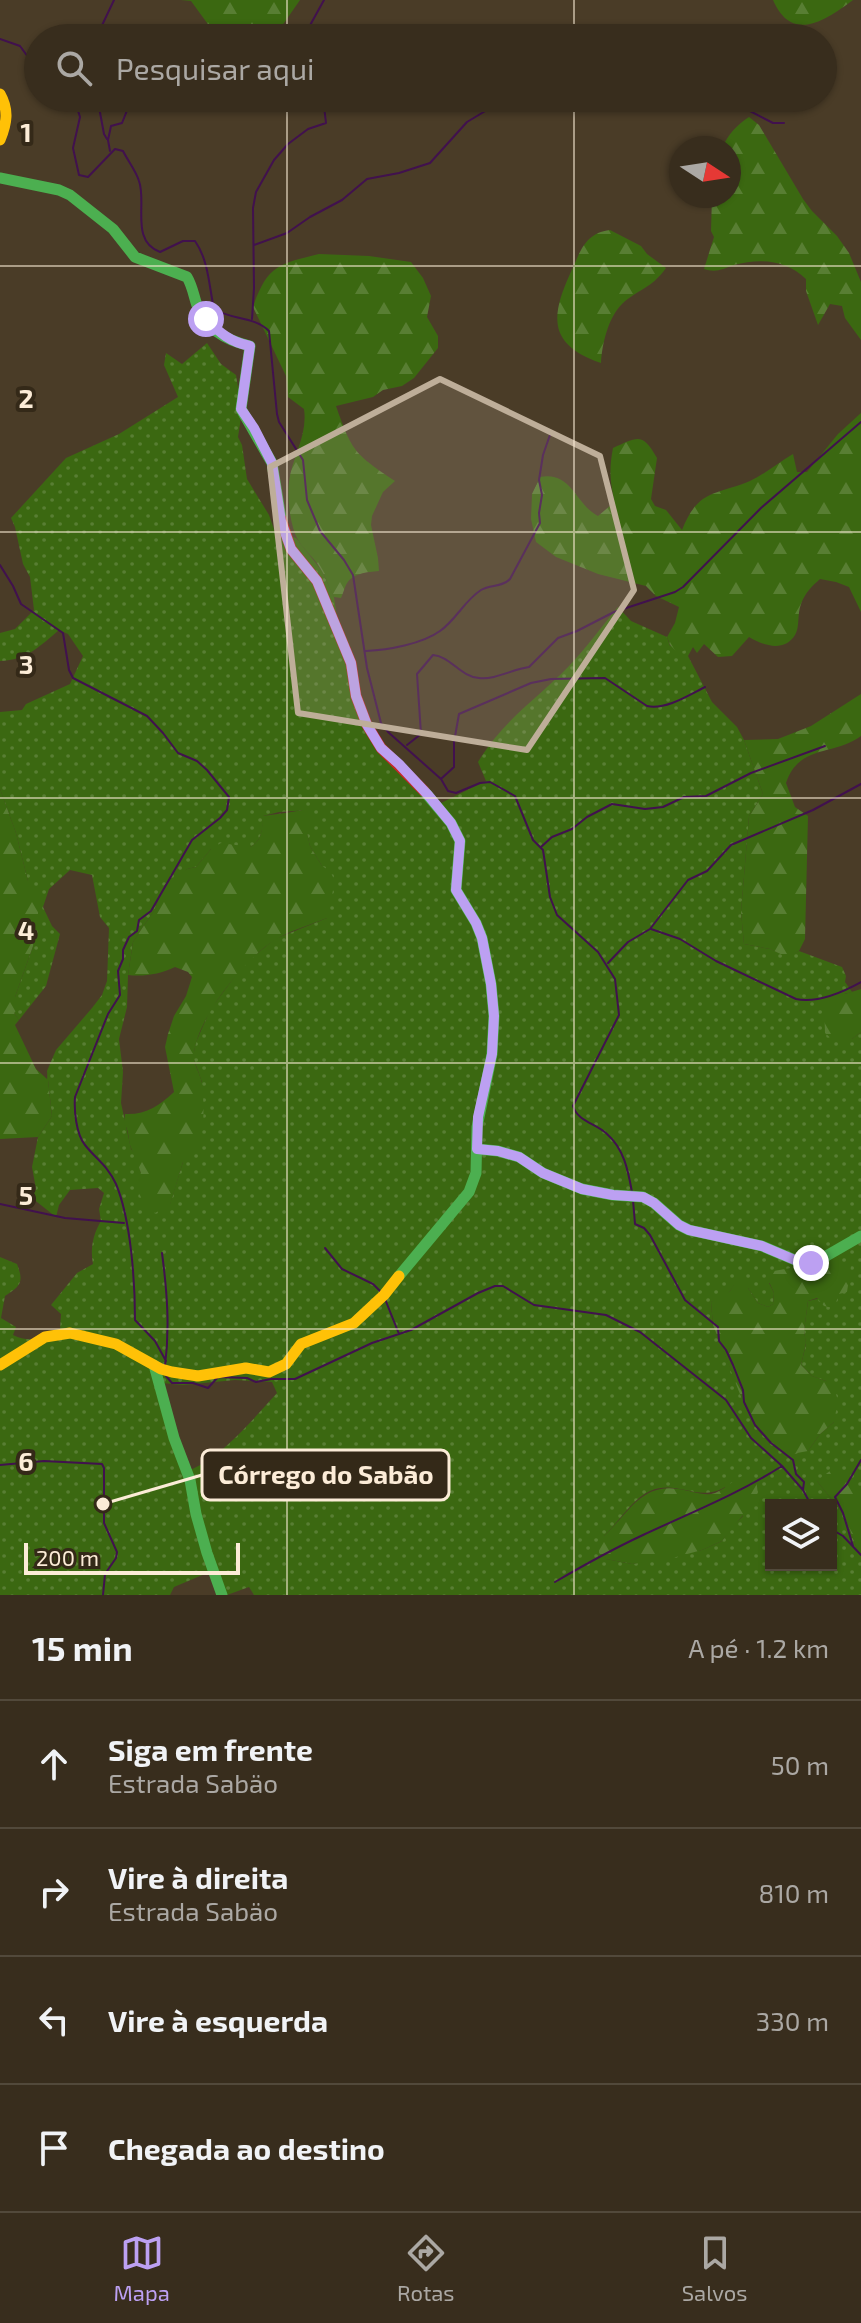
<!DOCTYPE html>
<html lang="pt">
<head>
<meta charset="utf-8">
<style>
  body { margin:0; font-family:"Exo 2",sans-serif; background:#43392a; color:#f1f3f6 }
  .controls { position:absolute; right:24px; bottom:24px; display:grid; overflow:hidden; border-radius:0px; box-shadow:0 2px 6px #0004 }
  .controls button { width:72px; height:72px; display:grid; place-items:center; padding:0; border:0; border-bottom:2px solid #52493b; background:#382d1d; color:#f1f3f6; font:40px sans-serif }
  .compass { position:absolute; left:669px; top:136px; width:72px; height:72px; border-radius:50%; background:#382d1d; box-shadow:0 2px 6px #0004; rotate:102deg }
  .scale { position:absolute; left:24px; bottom:20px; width:216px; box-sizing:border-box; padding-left:8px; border:4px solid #fcecd7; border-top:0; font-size:22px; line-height:28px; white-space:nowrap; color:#fcecd7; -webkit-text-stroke:6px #342918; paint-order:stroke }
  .stop { position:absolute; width:24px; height:24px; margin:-18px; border:6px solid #bca0f2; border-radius:50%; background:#fff }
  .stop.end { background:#bca0f2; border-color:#fff; box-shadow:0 2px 8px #0008 }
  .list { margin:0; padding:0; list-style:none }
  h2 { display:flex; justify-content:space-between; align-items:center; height:104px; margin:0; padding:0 32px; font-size:34px }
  h2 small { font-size:26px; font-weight:400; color:#aba8a4 }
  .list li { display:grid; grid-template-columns:52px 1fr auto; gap:24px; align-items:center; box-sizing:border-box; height:128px; padding:0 32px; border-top:2px solid #52493b }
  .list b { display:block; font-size:30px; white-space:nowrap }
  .list p { margin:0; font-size:26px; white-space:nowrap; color:#aba8a4 }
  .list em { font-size:26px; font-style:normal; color:#aba8a4 }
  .icon { flex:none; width:44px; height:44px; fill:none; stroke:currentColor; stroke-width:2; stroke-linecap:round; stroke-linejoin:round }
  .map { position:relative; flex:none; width:861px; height:1595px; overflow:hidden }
  .search { position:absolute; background:#382d1d; box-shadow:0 2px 6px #0004; left:24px; right:24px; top:24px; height:88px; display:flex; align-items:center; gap:20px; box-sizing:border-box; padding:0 28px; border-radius:44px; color:#aba8a4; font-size:30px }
  .sheet { height:616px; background:#382d1d }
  nav { display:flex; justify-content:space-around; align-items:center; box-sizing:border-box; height:112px; border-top:2px solid #52493b; background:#382d1d; font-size:22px; color:#aba8a4 }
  nav a { display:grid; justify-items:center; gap:4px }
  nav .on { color:#bca0f2 }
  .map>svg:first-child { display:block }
  .grass { fill:url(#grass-dots); fill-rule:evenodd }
  .forest { fill:url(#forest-firs) }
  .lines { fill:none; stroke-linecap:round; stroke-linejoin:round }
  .stream { stroke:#41114e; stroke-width:2 }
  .fast { stroke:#4caf50; stroke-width:11 }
  .slow { stroke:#ffc107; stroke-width:11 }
  .jam { stroke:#c62828; stroke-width:11 }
  .route { stroke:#bca0f2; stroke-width:10 }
  .marked { fill:#beae99; fill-opacity:0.2; stroke:#beae99; stroke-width:6; stroke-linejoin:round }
  .grid { fill:none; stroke:#fcecd7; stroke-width:2; stroke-opacity:0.55 }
  .grid-label { font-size:26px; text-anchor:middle; font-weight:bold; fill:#fcecd7; stroke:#342918; stroke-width:8; stroke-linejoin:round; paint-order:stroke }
  .leader { fill:none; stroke:#fcecd7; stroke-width:3 }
  .callout-dot { fill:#fcecd7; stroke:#342918; stroke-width:3 }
  .callout { fill:#342918; stroke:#fcecd7; stroke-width:3 }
  .callout-label { font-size:26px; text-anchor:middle; font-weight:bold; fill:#fcecd7 }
</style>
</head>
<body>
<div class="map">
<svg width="861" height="1595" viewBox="0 0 861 1595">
  <defs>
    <pattern id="grass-dots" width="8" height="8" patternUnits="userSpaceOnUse" patternTransform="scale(2)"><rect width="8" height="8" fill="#3b6811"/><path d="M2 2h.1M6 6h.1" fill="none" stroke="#587e33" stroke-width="1.8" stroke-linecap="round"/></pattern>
    <pattern id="forest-firs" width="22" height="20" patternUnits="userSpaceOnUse" patternTransform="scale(2)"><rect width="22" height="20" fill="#3b6811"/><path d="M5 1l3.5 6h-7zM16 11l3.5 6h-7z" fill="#587e33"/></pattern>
  </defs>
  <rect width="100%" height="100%" fill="#4a3c27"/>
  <path class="grass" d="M 207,343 L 221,364 L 236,375 L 242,411 L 238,437 L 242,445 L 247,479 L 269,515 L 275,532 L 296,538 L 322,571 L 334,597 L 337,617 L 349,643 L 364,708 L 380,738 L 424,790 L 441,803 L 486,781 L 478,762 C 504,719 536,700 569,666 C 587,647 602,626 618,607 L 631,621 L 667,637 L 670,646 L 693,647 L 688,656 L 712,702 L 737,727 L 744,740 L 763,794 L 749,816 L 741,912 L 744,944 L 770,949 L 787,956 L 799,951 L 842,967 L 846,976 L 845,982 L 852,992 L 844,994 L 852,1039 L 861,1032 L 861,1494 L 817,1481 L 845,1516 L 857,1549 L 861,1555 L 861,1595 L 254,1595 L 249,1587 L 227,1595 L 212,1571 L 174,1587 L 170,1595 L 0,1595 L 0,1257 L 17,1264 C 24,1282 21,1286 5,1296 L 1,1318 L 16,1327 L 13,1335 C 31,1344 43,1337 60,1330 L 61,1314 L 51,1305 L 77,1273 L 93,1264 C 90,1249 93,1234 101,1221 L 99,1209 L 104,1193 L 98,1188 L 70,1190 L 59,1205 L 56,1217 L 32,1198 L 36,1189 L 32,1167 L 38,1137 L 52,1116 L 47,1071 L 56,1050 L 92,1008 L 102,995 L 107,981 L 109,928 L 100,917 L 92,875 L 70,870 L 49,889 L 43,907 L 52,926 L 60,934 L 46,986 L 19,1020 L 14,1013 L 15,997 L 33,946 L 28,881 L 16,833 L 0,789 L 0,712 L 22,710 L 26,704 L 70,684 L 83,656 L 68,634 L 59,630 C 40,646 27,660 0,661 L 0,633 L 15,629 L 34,610 L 30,577 L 23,564 L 15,527 L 11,518 L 66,458 L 119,434 L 178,397 L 164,365 L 166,353 L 182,364 ZM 309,810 L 302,833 L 307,834 L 310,846 L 322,866 L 327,918 L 275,939 L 244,964 L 210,1010 L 196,1042 L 193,1057 L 202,1082 L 183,1162 L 170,1204 L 141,1173 L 136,1156 L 131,1149 L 121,1103 L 123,1072 L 119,1039 L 127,1007 L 128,975 L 133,942 L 155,909 L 159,895 L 187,869 L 196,867 L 211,849 L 250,847 C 262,841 263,828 263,816 L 279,812 ZM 769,1283 L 839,1294 L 808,1301 L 804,1331 L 806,1344 L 801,1365 L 812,1376 L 826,1381 L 834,1422 L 820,1434 L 808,1451 L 737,1385 L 713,1325 L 711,1302 C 721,1298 729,1295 734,1285 L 748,1288 L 758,1303 L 768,1307 L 773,1304 L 774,1293 ZM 235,1380 L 272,1382 L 277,1393 C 253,1419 223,1456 190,1470 L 162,1393 L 162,1383 L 183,1385 ZM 725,1487 L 743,1516 L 733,1526 L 722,1541 L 702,1550 L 632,1564 L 606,1559 L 604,1536 C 618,1523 632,1499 650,1491 C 677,1479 698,1503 725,1487 ZM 771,1505 L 831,1505 L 831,1565 L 771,1565 Z"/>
  <path class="forest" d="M 181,0 L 300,0 L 284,23 L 268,38 L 222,38 L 210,27 L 191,1 Z
    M 773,0 L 853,0 C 826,20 792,44 773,0 Z
    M 749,117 L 759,125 L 803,199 L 812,211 L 837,236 L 849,253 L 861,282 L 861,340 L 845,318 L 842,306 L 830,304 L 818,325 L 806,291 L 806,279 C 786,260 760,258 734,265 C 723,269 716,273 704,269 L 714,237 L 711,231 L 712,196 L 729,196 L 729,148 L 722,148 C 728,134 737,125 749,117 Z
    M 610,230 L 641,246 L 647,254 L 666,268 C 651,289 638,289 622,304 C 608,318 602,344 601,363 C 549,345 550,318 570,274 C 580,253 584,233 610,230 Z
    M 319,254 L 369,256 L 411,262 L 423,278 L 431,296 L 427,317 L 438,336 L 438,348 L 414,378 L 402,386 L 383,390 L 373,397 L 336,406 C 352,452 355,454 395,481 L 383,492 L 372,516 L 371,525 L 378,558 L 379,571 C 367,572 352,573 346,585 C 344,589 343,594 341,598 L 334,597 C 329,588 326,577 320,568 C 314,557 303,550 297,538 C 290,524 287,498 289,482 C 292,457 308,435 304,409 L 288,397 L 286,376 L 253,307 C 267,266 278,264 319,254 Z
    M 861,413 L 861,612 L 849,587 L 836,582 L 820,579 C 812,586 805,593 801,604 C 797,614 800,627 795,635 C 784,653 762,645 749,637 L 732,656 L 718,657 L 704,644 L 697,653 L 693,647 L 678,653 L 670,645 L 667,637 L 675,623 L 679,607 L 656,596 L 646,586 L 598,574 L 556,557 L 536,542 L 531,519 L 532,494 L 540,477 C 572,471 575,504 598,516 L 611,505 L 614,500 C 610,479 609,469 613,448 C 638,437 642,432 657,458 L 651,499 L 655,506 L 666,510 L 682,530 C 698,489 716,495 750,481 C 765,474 779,462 793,454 L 797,472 L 807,472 L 838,434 Z
    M 861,694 L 861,736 C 834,756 799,744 786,783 L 795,807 L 808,816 L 805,939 L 799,951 L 787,957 L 770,949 L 744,944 L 741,912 L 749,816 L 763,794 L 744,740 L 778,739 L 811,726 Z
    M 0,789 L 16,833 L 28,881 L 38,894 L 38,917 L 33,946 L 15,997 L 16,1011 L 14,1013 L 19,1020 L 15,1025 L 36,1069 L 47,1079 L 47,1071 L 52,1116 L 38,1137 L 0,1139 Z
    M 309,809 L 311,821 L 302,833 L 307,833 L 310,846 L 322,866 L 330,871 L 335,881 L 327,918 C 310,925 291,930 275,940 C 245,958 197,1018 194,1054 C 193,1064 200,1073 202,1083 C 204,1101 206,1142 193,1156 C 191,1159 186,1160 183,1162 L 170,1205 L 155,1213 L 144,1204 L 135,1184 L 141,1173 C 138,1163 133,1154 130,1145 C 128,1136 129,1131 124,1123 L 125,1114 C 146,1115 159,1106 174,1092 L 165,1047 L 168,1034 L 174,1016 L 186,996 L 192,977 L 188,972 L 175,967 C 160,974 144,977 128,975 L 133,942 L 155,909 L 163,886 L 187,869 L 196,867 L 211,849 L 221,843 L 250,847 C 262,841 263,828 262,816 C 278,814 293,812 309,809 Z
    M 861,989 L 861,1032 L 852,1039 L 834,1041 L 825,1033 L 824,1000 L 834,992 L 845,994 Z
    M 808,1265 L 851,1265 L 847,1292 L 839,1294 L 834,1308 L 824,1306 L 817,1298 L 808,1301 L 804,1331 L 806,1343 L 801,1365 L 812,1376 L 826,1381 L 834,1389 L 838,1400 L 834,1422 L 820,1434 L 808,1451 L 786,1455 L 761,1432 L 747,1412 L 713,1325 L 711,1302 L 730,1291 L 739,1276 L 749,1282 L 748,1288 L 758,1303 L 768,1307 L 773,1304 L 774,1293 L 766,1275 L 768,1272 Z
    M 831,1470 L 846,1476 L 861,1494 L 861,1555 L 857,1549 L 845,1516 L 817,1481 Z
    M 748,1474 L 753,1475 C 757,1484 759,1490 756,1499 L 722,1541 L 702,1550 L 665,1560 L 632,1564 L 606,1559 L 599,1553 L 599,1544 L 604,1536 C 628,1514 641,1483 678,1489 C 690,1490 704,1497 715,1493 C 728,1488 735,1477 748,1474 Z"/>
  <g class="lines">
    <path class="stream" d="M 96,38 L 114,0
      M 303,38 L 324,0
      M 600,38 L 609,36 L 623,38
      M 0,39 L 20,46 L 28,57 L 38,63
      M 74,98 L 80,117 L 73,148 L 79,175 L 88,177 L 115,149 L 123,151 C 128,161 136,171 139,181 C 147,203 130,241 160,252 L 183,241 L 195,241 C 209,261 209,287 214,309 C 231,320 254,316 269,331 L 277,414 L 279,422 L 303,460 L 307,500 L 320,531 L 344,560 L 353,575 L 367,668 L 381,723 L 388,732 L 441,779 L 448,791 L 456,793 L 480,783 L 490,782 L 515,796 L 533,840 L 543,850 L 550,897 L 557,915 L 598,952 L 615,979 L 619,1015 L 573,1106 C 578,1122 596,1123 607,1134 C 624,1149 628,1170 632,1192
      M 89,98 L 99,107 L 104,134 L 107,139
      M 725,98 L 773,123 L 784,123
      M 110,151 L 108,140 L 111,126 L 122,123 L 132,98
      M 254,245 L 287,233 L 310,217 L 342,200 L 367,179 L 399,173 L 430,163 L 467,122 L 507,98
      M 252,319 L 254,288 L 253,208 L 256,192 L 274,160 L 288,144 L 308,129 L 326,123 L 323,98
      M 0,565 L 13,586 L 21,604 L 63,633 L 69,670 L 73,678 L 147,716 L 163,733 L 178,753 L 197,761 L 207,770 L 229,797 L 227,810 L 220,818 L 192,840 L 151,911 L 139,920 L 137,931 L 129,937 L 123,950 L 123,959 L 118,971 L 120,995 L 108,1014 L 75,1097 C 74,1110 76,1134 85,1145 C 96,1159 108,1166 116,1184 C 131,1220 135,1282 135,1320 L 155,1341 L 166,1361
      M 366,651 C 388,650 422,644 440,631 C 456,620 464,601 481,590 C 491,584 501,588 510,579 L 540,523 L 539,513 L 542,495 L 539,480 L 543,455 L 551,432
      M 407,745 L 421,734 L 417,674 L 433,655 C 450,656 461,677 479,678 C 495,680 513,669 529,667 L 558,638 L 577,631 L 614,612 L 675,592 L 683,587 L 761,508 L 861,422
      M 442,778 L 454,767 L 454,742 L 459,714 L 531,683 L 551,679 L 605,678 L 647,706 C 666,710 689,695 705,687
      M 541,847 L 552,837 L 572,829 L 587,817 L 612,804 L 645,809 L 663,807 L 684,797 L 706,796 L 751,773 L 825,746
      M 651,929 L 680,939 L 716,961 L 796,999 C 817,1003 843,992 861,982
      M 608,963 L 628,942 L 650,929 L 688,880 L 707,871 L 731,845 L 813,810 L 861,784
      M 633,1200 L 635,1224 L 644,1228 L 650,1235 L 685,1300 L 718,1327 L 719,1341 L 726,1350 L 733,1365 L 743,1390 L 744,1402 L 755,1425 L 771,1443 L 793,1460 L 796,1474 L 804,1482 L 803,1490 L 811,1505
      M 0,1204 L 65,1218 L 124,1223
      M 325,1248 L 342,1269 L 373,1284 L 382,1293
      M 162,1253 C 167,1291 170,1327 165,1366
      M 385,1299 L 399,1334
      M 166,1376 L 172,1383 L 193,1383 L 208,1388 L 218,1377 L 247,1378 L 256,1382 L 271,1379 L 295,1379 L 372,1343 L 411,1330 L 478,1293 L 495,1286 L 503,1286 L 534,1305 L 606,1315 L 640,1332 L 726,1400 L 751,1438 L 782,1466 L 803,1490
      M 0,1465 L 44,1461 L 102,1464 L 104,1468 L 104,1523 L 117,1552 L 116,1558 L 105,1574 L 103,1595
      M 831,1529 L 843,1536 L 861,1555
      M 853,1546 L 843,1513 L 835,1497 L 847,1484 L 861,1460
      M 555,1582 C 584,1565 613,1549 643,1535 C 690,1513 738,1494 782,1466"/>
    <path class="fast" d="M 0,178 L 59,190 L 70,195 L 113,229 L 135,257 L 187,277 C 193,287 194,298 198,308 C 207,330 229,341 250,346 L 241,409 L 272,463 L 281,519
      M 477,1149 L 498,1151 L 519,1157 L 543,1173 L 582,1189 L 613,1195 L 643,1197 L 654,1203 L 679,1225 L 689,1230 L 762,1246 L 802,1263 L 811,1263 L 821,1259 L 861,1236
      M 399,1276 L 469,1192 L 476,1173 L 477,1127 L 492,1054 L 494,1016 L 491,984 L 482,938 L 476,923 L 456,890 L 460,841 L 451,823 L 424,791
      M 154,1365 L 174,1438 L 190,1480 L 196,1514 L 207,1553 L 222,1595"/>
    <path class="slow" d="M 0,94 C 9,110 7,123 0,140
      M 0,1365 L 45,1337 L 70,1333 L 116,1344 L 161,1369 L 172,1372 L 198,1376 L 246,1368 L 269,1372 L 286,1364 L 301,1344 L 354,1323 L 384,1295 L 399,1276"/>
    <path class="jam" d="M 281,519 L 291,549 L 317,581 L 351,663 L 356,696 L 367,725 L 381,748 L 424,791"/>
  </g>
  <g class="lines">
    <path class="route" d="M 206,319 C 220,333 230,342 250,346 L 241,409 L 254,428 L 272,463 L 281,521 L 291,549 L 317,581 L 351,663 L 356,696 L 367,725 L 381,748 L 399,764 L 428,795 L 451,823 L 460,841 L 456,890 L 476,923 L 482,938 L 491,984 L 494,1016 L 492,1054 L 478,1117 L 477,1149 L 498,1151 L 519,1157 L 543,1173 L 582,1189 L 613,1195 L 643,1197 L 654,1203 L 679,1225 L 689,1230 L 762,1246 L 802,1263 L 811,1263"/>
  </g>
  <path class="marked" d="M 440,379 L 600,456 L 634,590 L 527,750 L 298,713 L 270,467 Z"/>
  <path class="grid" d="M 287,0 L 287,38M 574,0 L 574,38M 287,98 L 287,1595M 574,98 L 574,1595M 0,266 L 861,266M 0,532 L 861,532M 0,798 L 861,798M 0,1063 L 861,1063M 0,1329 L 861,1329"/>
  <g class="grid-label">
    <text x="26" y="142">1</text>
    <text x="26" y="408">2</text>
    <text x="26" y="674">3</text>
    <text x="26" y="940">4</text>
    <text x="26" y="1205">5</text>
    <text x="26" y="1471">6</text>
  </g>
  <path class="leader" d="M103 1504L202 1475"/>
  <circle class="callout-dot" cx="103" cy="1504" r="8"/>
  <rect class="callout" x="202" y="1450" width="247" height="50" rx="8"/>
  <g class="callout-label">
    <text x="326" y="1484">Córrego do Sabão</text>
  </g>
</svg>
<div class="controls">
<button><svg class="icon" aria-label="layers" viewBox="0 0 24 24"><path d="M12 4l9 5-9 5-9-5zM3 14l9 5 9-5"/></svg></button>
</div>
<svg class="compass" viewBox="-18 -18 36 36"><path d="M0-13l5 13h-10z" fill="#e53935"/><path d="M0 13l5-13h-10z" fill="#aba8a4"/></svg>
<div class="scale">200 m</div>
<div class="stop" style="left:206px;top:319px"></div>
<div class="stop end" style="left:811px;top:1263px"></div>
<div class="search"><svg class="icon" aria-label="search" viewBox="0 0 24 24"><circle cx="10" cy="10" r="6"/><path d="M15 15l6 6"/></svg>Pesquisar aqui</div>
</div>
<section class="sheet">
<h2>15 min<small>A pé · 1.2 km</small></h2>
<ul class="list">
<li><svg class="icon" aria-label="ahead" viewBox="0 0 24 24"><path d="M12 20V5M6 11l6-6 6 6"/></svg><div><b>Siga em frente</b><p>Estrada Sabäo</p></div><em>50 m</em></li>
<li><svg class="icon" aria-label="right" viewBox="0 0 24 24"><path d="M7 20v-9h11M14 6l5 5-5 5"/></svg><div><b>Vire à direita</b><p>Estrada Sabäo</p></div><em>810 m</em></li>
<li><svg class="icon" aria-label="left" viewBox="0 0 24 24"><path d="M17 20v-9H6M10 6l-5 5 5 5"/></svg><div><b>Vire à esquerda</b></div><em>330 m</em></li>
<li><svg class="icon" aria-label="arrive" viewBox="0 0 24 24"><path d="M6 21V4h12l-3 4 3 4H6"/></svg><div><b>Chegada ao destino</b></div></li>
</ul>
</section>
<nav>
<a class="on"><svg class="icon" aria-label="map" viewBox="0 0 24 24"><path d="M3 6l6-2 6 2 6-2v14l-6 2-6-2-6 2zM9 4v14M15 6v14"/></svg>Mapa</a>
<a><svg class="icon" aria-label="directions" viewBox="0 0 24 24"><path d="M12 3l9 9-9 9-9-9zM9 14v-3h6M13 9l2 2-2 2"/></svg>Rotas</a>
<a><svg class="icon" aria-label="saved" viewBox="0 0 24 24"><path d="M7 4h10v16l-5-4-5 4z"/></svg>Salvos</a>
</nav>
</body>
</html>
